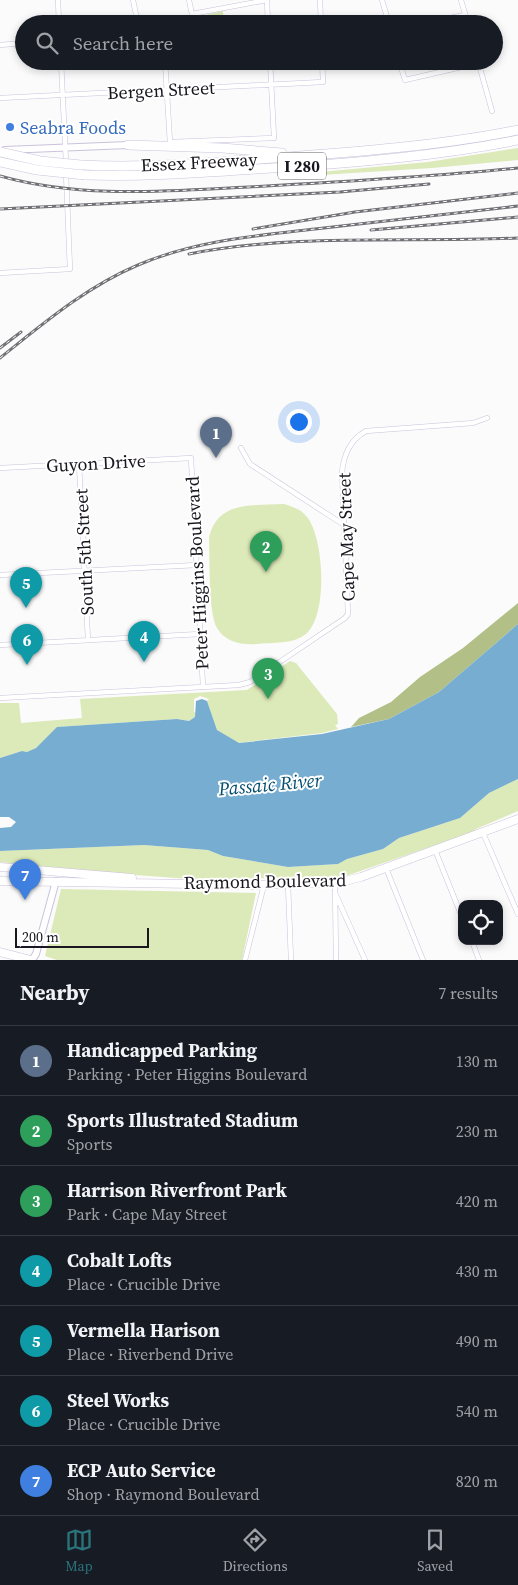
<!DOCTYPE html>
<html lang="en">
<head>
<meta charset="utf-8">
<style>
  body { margin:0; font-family:"Source Serif 4",serif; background:#20242c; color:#f1f3f6 }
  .controls { position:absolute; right:15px; bottom:15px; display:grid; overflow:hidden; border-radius:10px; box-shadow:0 2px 8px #0003 }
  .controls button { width:45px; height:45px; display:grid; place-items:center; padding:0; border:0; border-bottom:1px solid #363941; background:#171b24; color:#f1f3f6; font:25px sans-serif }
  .scale { position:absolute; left:15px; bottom:12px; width:134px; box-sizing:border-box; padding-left:5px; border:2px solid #19161f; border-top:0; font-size:14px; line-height:18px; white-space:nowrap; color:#19161f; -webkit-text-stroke:4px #fff; paint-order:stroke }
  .you { position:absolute; left:298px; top:421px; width:18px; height:18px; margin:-12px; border:4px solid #fff; border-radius:50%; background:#1a73e8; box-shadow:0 0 0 8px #1a73e833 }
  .badge { display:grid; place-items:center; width:32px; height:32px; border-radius:50%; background:#2b747c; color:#fff; font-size:16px; font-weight:700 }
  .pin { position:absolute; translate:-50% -41px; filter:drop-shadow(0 1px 2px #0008) }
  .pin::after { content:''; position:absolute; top:26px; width:18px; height:15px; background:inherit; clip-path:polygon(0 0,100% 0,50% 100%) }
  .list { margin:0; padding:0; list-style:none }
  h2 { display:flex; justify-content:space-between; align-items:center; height:65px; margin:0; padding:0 20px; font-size:21px }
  h2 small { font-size:16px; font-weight:400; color:#9ea1a6 }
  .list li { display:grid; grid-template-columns:32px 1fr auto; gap:15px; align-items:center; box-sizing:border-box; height:70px; padding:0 20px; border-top:1px solid #363941 }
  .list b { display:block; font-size:19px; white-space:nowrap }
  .list p { margin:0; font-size:16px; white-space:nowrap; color:#9ea1a6 }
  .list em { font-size:16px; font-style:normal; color:#9ea1a6 }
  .icon { flex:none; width:28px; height:28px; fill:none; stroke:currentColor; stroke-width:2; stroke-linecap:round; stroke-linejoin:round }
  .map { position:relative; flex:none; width:518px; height:960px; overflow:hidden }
  .search { position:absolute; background:#171b24; box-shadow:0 2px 8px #0003; left:15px; right:15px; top:15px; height:55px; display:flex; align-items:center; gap:12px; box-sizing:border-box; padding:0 18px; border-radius:28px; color:#9ea1a6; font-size:19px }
  .sheet { height:555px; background:#171b24 }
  nav { display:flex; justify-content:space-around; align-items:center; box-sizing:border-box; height:70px; border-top:1px solid #363941; background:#171b24; font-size:14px; color:#9ea1a6 }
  nav a { display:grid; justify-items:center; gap:2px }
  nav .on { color:#2b747c }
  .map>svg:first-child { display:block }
  .green { fill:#dce9b8 }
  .forest { fill:#b2c088 }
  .water { fill:#76add0 }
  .pier { fill:#fbfbfb }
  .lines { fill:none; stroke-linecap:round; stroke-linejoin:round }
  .street-casing { stroke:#cac2db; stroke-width:5.5 }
  .secondary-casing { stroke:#cac2db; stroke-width:8 }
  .primary-casing { stroke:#cac2db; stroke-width:9 }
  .highway-casing { stroke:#cac2db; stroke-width:10 }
  .street { stroke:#fff; stroke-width:4.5 }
  .secondary { stroke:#fff; stroke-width:6 }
  .primary { stroke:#fff; stroke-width:8 }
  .highway { stroke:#fff; stroke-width:9 }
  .rail-casing { stroke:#737176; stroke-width:3 }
  .rail { stroke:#fff; stroke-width:1; stroke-dasharray:4; stroke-linecap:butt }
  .highway-bridge-casing { stroke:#cac2db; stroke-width:10; stroke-linecap:butt }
  .highway-bridge { stroke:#fff; stroke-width:9 }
  .shop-dot { fill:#3f7fe0; stroke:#fff; stroke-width:2 }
  .labels { text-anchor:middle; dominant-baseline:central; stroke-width:4; stroke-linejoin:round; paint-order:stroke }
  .shield { fill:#fff; stroke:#5e5c62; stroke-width:1 }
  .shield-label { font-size:16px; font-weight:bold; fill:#19161f }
  .street-label { font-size:18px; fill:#19161f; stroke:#fff }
  .shop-label { font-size:18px; fill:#366cbe; stroke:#fff; text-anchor:start }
  .water-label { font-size:19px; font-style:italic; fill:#064e70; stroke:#fff }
</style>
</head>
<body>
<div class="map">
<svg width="518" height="960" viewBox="0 0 518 960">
  <rect width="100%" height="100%" fill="#fbfbfb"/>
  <path class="green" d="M 223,11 L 224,24 L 199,24 L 197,17 Z
    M 518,148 L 518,160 L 432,168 L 321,175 L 321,172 L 428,162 Z
    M 284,504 C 293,507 301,509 307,517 C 324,538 328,613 307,633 C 294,645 273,642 256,644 C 241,645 225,642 217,628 C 208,613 210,557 209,537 C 218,500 253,506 284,504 Z
    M 290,661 L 296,663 L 337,714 L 338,724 L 335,725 L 338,729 L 322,733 L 238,743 L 217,730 L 207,701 L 209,699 L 200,696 L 194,699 L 194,712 L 196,713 L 195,717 L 189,721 L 177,719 L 58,727 L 36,748 L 27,752 L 22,751 L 0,758 L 0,703 L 19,703 L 21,723 L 82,718 L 80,699 L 247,690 Z
    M 518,779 L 518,811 L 476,829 L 473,832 L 343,877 L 190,879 L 67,870 L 0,862 L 0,851 L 144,845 L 208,850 L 223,856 L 288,867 L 338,864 L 347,859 L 383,849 L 399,838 L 460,818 L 489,793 Z
    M 61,889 L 256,893 L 242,960 L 57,960 L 45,956 Z"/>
  <path class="forest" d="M 518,603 L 518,624 L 439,692 L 389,719 L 351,727 L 359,718 L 391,702 L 420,677 L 463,648 Z"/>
  <path class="water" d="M 518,624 L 518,779 L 489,793 L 460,818 L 399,838 L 383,849 L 347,859 L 338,864 L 288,867 L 223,856 L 208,850 L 144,845 L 0,851 L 0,758 L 22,751 L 27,752 L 36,748 L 57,727 L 177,719 L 189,721 L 195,717 L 196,701 L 202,699 L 207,701 L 217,730 L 239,743 L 322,734 L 389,719 L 439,692 Z"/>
  <path class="pier" d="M 0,817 L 9,817 L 16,822 L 11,827 L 0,828 Z"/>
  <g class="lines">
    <g class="street-casing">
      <path id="street" d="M 58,0 L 59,24
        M 133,0 L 138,24
        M 189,0 L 194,24
        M 267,0 L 268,24
        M 320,0 L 321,24
        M 382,0 L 389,24
        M 461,0 L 468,24
        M 192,14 L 267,0
        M 419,24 L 465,15
        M 0,45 L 24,43
        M 61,61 L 66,163
        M 165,61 L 170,143
        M 399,61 L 405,80 L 479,63
        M 478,61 L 492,111
        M 0,98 L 323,82 L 322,61
        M 171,142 L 274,138 L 270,61
        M 0,273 L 70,269 L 66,173
        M 241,448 L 250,464 L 344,525
        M 79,464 L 88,640
        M 0,468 L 191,458 L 203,687
        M 0,575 L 197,565
        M 0,645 L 200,634
        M 0,698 L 239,685 L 250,682 L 345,618 L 348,614 L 342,472 C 344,454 350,440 366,431 L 473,423 L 487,418
        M 483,833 L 518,914
        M 435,850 L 462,917
        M 386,868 L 423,960
        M 335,883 L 336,960
        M 288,884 L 291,960
        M 336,895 L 365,960
        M 472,941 L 479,960
        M 245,960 L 264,885"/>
    </g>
    <g class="secondary-casing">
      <path id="secondary" d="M 5,150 L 128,145
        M 32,960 L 36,954 L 56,881"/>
    </g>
    <g class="primary-casing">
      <path id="primary" d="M 0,867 L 132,878
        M 0,881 L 260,885 L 341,882 L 361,877 L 518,819
        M 0,952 L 31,960"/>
    </g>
    <g class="highway-casing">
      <path id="highway" d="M 128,145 L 222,148 L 282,153
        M 81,165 C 145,168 210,163 274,158 C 355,152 438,146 518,130
        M 85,175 C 148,177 210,172 272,168 C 354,163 437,156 518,140"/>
    </g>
    <use href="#street" class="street"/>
    <use href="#secondary" class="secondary"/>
    <use href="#primary" class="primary"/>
    <use href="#highway" class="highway"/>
    <g class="rail-casing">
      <path id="rail" d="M 0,176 C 82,199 165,191 249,187 C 339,182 429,177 518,168
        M 0,209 L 340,192 L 429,184
        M 253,229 L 355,212 L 518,193
        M 371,230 L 518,217
        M 189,254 C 297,233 408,243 518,238
        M 0,348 L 21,332
        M 0,358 C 44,323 86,287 138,265 C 194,241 254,236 315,229 C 383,221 450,214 518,206"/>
    </g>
    <use href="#rail" class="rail"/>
    <g class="highway-bridge-casing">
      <path id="highway-bridge" d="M 0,152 L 40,161 L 81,165
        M 0,162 L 37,170 L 85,175"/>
    </g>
    <use href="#highway-bridge" class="highway-bridge"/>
  </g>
  <circle class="shop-dot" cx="10" cy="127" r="5"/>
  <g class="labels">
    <rect class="shield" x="278" y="152.5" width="48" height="27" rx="4"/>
    <g class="shield-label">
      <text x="302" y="166">I 280</text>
    </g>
    <g class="street-label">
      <text transform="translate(161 90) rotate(-3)">Bergen Street</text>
      <text transform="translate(199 162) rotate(-3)">Essex Freeway</text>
      <text transform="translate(96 463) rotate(-3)">Guyon Drive</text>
      <text transform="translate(346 537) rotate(-92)">Cape May Street</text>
      <text transform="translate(84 552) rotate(-93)">South 5th Street</text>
      <text transform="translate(197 573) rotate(-93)">Peter Higgins Boulevard</text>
      <text transform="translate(265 881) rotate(-1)">Raymond Boulevard</text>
    </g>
    <g class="shop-label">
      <text x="20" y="127">Seabra Foods</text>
    </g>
    <g class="water-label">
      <text transform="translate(270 784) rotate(-5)">Passaic River</text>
    </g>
  </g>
</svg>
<div class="controls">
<button><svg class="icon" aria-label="locate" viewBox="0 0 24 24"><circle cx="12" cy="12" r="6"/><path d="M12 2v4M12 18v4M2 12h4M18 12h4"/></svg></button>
</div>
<div class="scale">200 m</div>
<div class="you"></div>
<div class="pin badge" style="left:216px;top:458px;background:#5c6f8a">1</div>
<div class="pin badge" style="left:266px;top:572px;background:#2e9e5b">2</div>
<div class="pin badge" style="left:268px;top:699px;background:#2e9e5b">3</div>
<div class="pin badge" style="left:144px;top:662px;background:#0f9aa8">4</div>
<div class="pin badge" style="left:26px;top:608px;background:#0f9aa8">5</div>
<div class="pin badge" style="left:27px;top:665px;background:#0f9aa8">6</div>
<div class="pin badge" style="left:25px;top:900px;background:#3f7fe0">7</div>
<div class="search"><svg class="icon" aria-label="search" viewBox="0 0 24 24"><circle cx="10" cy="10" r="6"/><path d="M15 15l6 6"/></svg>Search here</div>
</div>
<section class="sheet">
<h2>Nearby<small>7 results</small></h2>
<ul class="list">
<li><span class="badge" style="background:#5c6f8a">1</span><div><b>Handicapped Parking</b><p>Parking · Peter Higgins Boulevard</p></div><em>130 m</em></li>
<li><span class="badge" style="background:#2e9e5b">2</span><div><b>Sports Illustrated Stadium</b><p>Sports</p></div><em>230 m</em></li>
<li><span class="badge" style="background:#2e9e5b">3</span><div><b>Harrison Riverfront Park</b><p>Park · Cape May Street</p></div><em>420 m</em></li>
<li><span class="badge" style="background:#0f9aa8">4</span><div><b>Cobalt Lofts</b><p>Place · Crucible Drive</p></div><em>430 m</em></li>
<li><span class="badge" style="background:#0f9aa8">5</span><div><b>Vermella Harison</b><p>Place · Riverbend Drive</p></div><em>490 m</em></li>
<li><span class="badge" style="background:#0f9aa8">6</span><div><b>Steel Works</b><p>Place · Crucible Drive</p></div><em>540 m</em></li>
<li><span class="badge" style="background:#3f7fe0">7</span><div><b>ECP Auto Service</b><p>Shop · Raymond Boulevard</p></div><em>820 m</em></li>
</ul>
</section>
<nav>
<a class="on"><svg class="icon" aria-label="map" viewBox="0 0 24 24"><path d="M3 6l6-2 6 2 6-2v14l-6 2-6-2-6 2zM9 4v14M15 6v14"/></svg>Map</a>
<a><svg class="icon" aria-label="directions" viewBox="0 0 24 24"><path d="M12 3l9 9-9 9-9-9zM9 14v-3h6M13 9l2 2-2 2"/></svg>Directions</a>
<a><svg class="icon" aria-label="saved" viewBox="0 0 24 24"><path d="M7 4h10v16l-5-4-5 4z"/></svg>Saved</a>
</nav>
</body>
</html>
